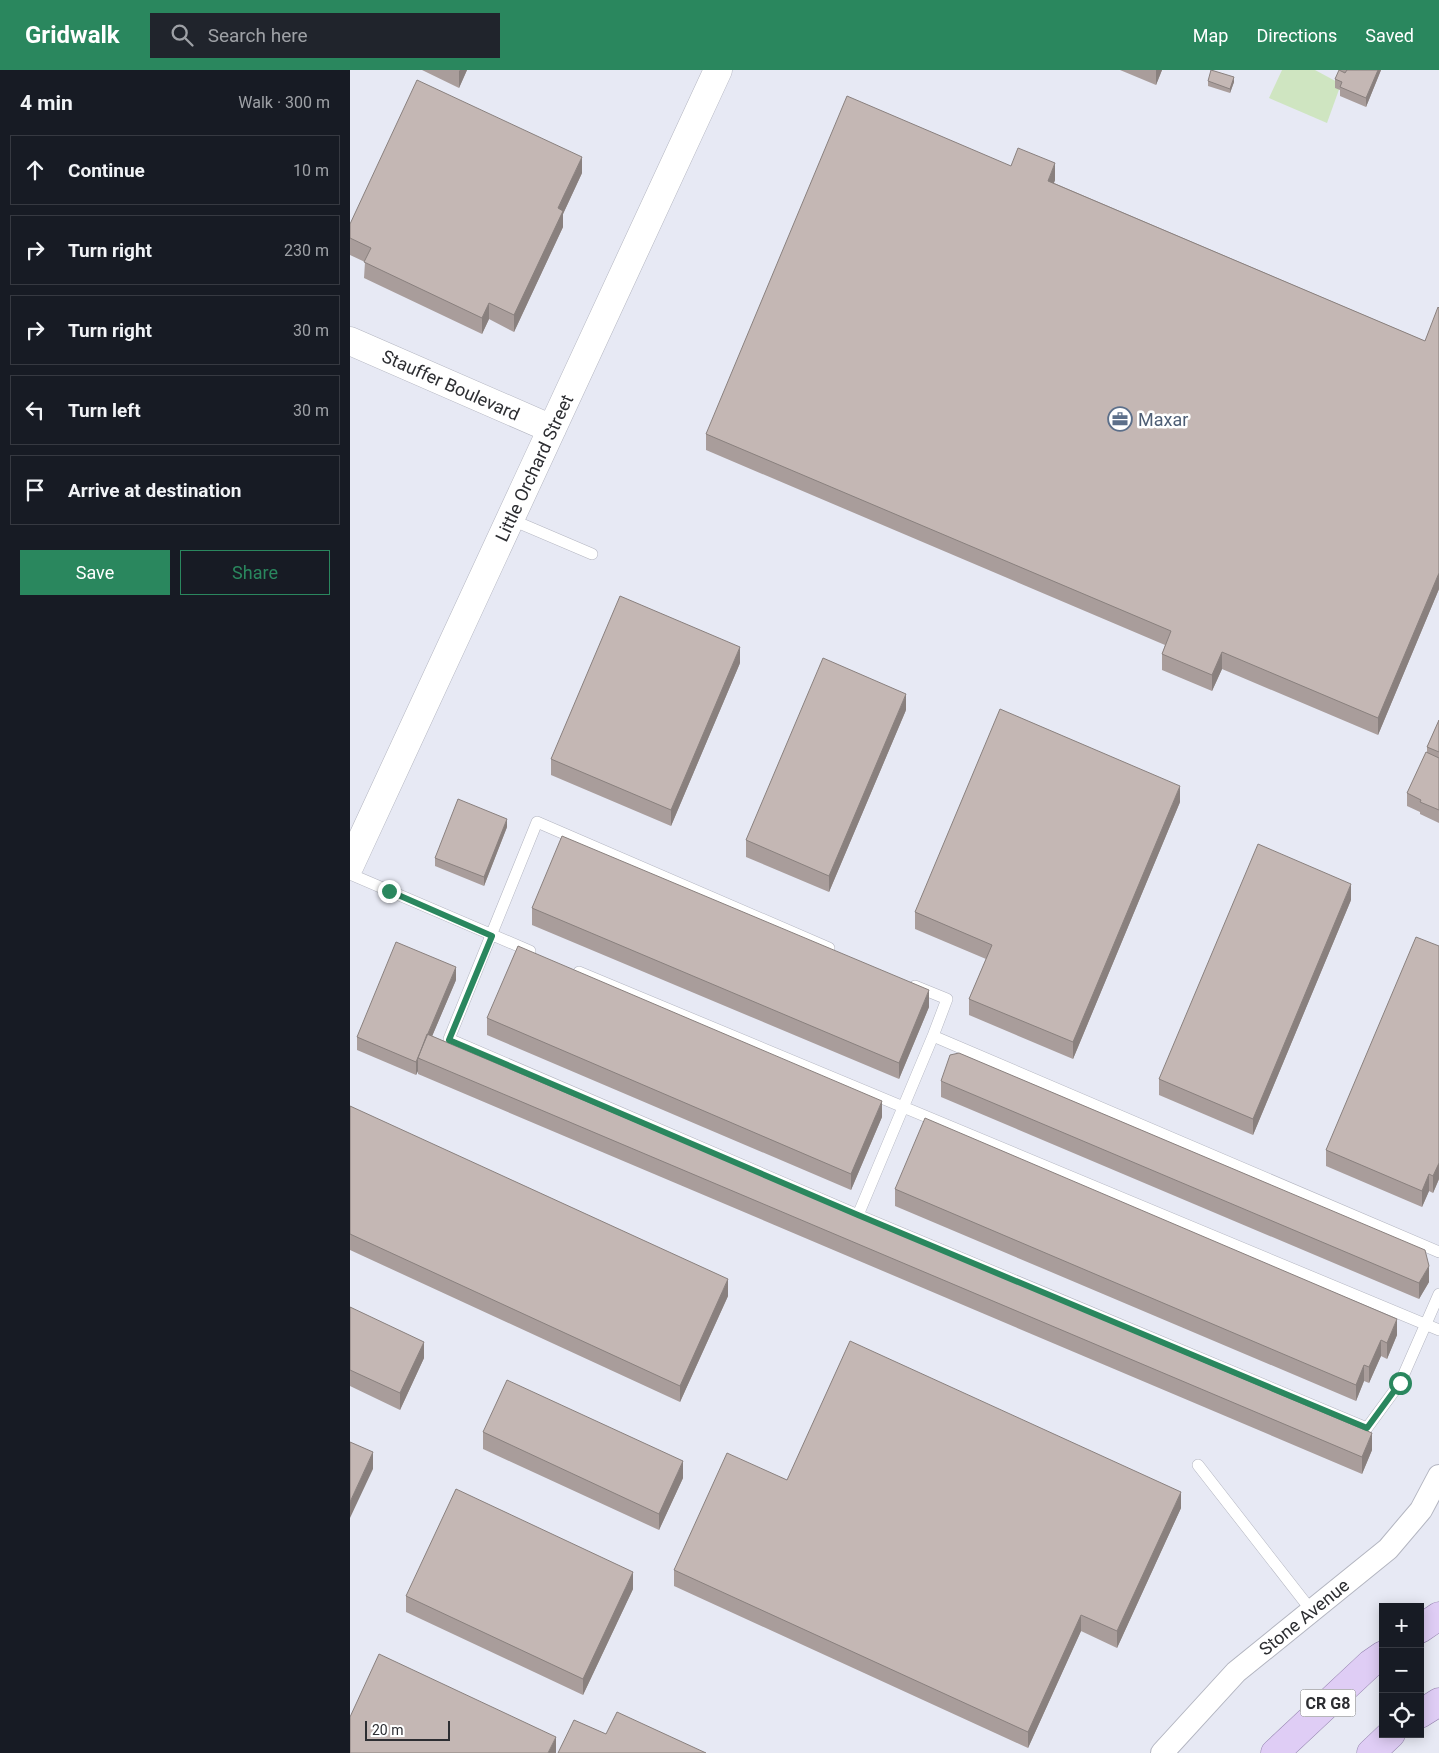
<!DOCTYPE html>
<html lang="en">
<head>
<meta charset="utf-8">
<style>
  body { margin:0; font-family:Roboto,sans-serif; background:#20242c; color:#f1f3f6 }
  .controls { position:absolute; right:15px; bottom:15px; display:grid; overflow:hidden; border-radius:0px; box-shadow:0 2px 12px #0003 }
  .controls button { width:45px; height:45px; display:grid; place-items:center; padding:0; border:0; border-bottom:1px solid #363941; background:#171b24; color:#f1f3f6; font:25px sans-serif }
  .scale { position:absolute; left:15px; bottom:12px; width:85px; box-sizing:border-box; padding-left:5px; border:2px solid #2d2e32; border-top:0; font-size:14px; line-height:18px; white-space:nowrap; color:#2d2e32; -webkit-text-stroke:4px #fff; paint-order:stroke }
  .stop { position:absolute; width:15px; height:15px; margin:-11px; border:4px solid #2a875e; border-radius:50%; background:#fff }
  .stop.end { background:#2a875e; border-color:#fff; box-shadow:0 1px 5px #0008 }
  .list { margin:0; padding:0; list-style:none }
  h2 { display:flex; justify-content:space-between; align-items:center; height:65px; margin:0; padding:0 20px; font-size:21px }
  h2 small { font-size:16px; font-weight:400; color:#9ea1a6 }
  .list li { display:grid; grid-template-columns:32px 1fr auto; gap:15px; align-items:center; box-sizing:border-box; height:70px; margin:0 10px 10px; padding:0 10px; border:1px solid #363941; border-radius:0px }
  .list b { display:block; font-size:19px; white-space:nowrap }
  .list em { font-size:16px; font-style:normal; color:#9ea1a6 }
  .actions { display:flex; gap:10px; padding:15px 20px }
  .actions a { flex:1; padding:11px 0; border:1px solid #2a875e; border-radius:0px; text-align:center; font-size:18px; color:#2a875e }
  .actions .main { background:#2a875e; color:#fff }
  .icon { flex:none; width:28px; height:28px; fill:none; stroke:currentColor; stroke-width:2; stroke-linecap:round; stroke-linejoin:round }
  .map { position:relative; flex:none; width:1089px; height:1683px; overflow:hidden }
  header { display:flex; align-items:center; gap:30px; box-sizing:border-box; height:70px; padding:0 25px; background:#2a875e; color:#fff }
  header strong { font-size:24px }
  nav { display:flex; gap:28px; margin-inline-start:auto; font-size:18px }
  .search { width:350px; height:45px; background:#20242c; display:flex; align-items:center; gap:12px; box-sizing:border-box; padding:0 18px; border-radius:0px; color:#9ea1a6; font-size:19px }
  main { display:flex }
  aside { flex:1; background:#171b24 }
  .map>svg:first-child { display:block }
  .green { fill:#cfe5c1 }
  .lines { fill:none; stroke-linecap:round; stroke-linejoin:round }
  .service-casing { stroke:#b3b5c0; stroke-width:12 }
  .minor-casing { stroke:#b3b5c0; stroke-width:24 }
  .tertiary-casing { stroke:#b3b5c0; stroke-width:29 }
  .primary-casing { stroke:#9280ac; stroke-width:29 }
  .service { stroke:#fff; stroke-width:11 }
  .minor { stroke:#fff; stroke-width:22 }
  .tertiary { stroke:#fff; stroke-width:28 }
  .primary { stroke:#dfcdf5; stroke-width:28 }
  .wall { fill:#a99d9b }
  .shaded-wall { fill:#89807e }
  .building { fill:#c4b7b4; stroke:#89807e }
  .route { stroke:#2a875e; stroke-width:6 }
  .labels { text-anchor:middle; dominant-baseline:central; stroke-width:5; stroke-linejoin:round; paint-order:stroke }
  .shield { fill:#fff; stroke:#6c6d70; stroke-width:1 }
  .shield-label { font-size:16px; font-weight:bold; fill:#2d2e32 }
  .street-label { font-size:18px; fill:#2d2e32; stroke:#fff }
  .service-label { font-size:18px; fill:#4e5e75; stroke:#fff; text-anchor:start }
</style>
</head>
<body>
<header>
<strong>Gridwalk</strong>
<div class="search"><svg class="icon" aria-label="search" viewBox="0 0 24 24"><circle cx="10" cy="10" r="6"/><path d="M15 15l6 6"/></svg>Search here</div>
<nav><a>Map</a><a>Directions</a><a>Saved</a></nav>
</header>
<main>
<aside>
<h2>4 min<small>Walk · 300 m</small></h2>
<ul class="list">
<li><svg class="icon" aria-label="ahead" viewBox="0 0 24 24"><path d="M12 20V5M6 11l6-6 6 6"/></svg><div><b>Continue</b></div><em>10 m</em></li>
<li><svg class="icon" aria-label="right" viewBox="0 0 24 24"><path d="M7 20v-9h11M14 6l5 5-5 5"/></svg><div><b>Turn right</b></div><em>230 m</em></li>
<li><svg class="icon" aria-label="right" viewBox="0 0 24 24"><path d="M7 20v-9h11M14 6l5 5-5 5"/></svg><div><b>Turn right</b></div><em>30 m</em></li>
<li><svg class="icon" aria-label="left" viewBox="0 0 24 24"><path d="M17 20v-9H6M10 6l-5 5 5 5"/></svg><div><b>Turn left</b></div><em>30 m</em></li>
<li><svg class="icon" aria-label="arrive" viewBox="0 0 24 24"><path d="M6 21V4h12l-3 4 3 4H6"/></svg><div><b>Arrive at destination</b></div></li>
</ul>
<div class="actions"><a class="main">Save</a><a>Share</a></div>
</aside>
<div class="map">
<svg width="1089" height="1683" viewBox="0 0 1089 1683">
  <rect width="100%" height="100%" fill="#e7e9f4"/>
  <path class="green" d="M 932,0 L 965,0 L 991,14 L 977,53 L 919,28 Z"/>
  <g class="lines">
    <g class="service-casing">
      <path id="service" d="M 160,449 L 242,484
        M 0,804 L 180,881
        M 479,878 L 187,752 L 99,969 L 508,1145
        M 229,902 L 1089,1260
        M 565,916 L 597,929 L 583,966
        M 1089,1182 L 583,966 L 508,1145 L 1017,1358 L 1050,1313 L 1089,1224
        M 848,1395 L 961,1540"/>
    </g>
    <g class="minor-casing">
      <path id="minor" d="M 812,1683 L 886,1602 L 1038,1479 L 1071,1440 L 1089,1406"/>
    </g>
    <g class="tertiary-casing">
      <path id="tertiary" d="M 0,271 L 202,359
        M 0,795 L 368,0"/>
    </g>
    <g class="primary-casing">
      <path id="primary" d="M 1070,1559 L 1089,1546
        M 1070,1644 L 1089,1632
        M 925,1683 L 1020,1594 L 1033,1585
        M 1021,1683 L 1041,1664"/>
    </g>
    <use href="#service" class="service"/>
    <use href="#minor" class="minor"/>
    <use href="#tertiary" class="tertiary"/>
    <use href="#primary" class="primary"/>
  </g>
  <path class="wall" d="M 72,0 L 117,0 L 109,18 Z
    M 770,0 L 812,0 L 806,15 Z
    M 990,0 L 1031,0 L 1016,37 L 990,26 L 990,20 L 985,18 L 985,9 Z
    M 858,11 L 884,12 L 880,23 L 858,16 Z
    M 661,96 L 705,110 L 704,113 L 1075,271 L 1089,238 L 1089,519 L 1028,665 L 872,599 L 862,621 L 812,600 L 812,584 L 815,575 L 356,380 L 356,364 Z
    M 232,103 L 213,144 L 213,157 L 164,262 L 139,249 L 132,264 L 14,208 L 15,192 L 0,185 L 0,154 Z
    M 390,593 L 321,756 L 201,705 L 201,689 Z
    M 556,640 L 479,822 L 396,787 L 396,770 Z
    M 1089,650 L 1089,753 L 1070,744 L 1070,742 L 1057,736 L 1057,723 L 1077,682 L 1077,677 Z
    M 830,732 L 723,989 L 619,945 L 619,929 L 636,889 L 565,859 L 565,842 Z
    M 157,757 L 134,816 L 85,796 L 85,788 Z
    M 1001,830 L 903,1065 L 809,1025 L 809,1009 Z
    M 182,838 L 579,937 L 549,1009 L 182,855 Z
    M 1089,876 L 1089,1109 L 1083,1123 L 1079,1121 L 1072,1137 L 976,1096 L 976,1080 Z
    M 106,910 L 82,966 L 1022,1380 L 1012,1404 L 68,1004 L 68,1001 L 66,1005 L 7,980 L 7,967 Z
    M 137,948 L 532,1047 L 501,1120 L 137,965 Z
    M 591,1011 L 1079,1212 L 1069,1229 L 591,1027 Z
    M 0,1036 L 378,1226 L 330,1332 L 0,1180 Z
    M 545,1119 L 1047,1265 L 1037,1289 L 1031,1286 L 1019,1313 L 1014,1311 L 1006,1331 L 545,1136 Z
    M 0,1237 L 74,1288 L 50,1340 L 0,1316 Z
    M 133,1362 L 333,1408 L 309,1460 L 133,1379 Z
    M 437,1410 L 831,1438 L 767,1578 L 731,1561 L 678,1678 L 324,1516 L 324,1500 Z
    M 283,1519 L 233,1625 L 56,1542 L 56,1526 Z"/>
  <path class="shaded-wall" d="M 110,0 L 117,0 L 109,18 L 109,1 Z
    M 806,0 L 812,0 L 806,15 Z
    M 1028,0 L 1031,0 L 1016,37 L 1016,28 Z
    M 884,7 L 884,12 L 880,23 L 880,19 Z
    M 232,87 L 232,103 L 213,144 L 213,157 L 164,262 L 164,245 L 208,138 Z
    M 705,93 L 705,110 L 698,127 L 698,111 Z
    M 139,233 L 139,249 L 132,264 L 132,248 Z
    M 1089,503 L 1089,519 L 1028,665 L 1028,648 Z
    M 390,577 L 390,593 L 321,756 L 321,740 Z
    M 872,582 L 872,599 L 862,621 L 862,605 Z
    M 556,624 L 556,640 L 479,822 L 479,806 Z
    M 830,716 L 830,732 L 723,989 L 723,972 Z
    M 157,749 L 157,757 L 134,816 L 134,807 Z
    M 1001,814 L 1001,830 L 903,1065 L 903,1049 Z
    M 106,897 L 106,910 L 72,990 L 68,988 Z
    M 579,920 L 579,937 L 549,1009 L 549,993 Z
    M 68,988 L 68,1001 L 66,1005 L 66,992 Z
    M 532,1031 L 532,1047 L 501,1120 L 501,1104 Z
    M 1089,1093 L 1089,1109 L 1083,1123 L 1083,1106 Z
    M 1079,1104 L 1079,1121 L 1072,1137 L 1072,1121 Z
    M 1079,1196 L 1079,1212 L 1069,1229 L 1069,1213 Z
    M 378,1209 L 378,1226 L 330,1332 L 330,1316 Z
    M 1047,1249 L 1047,1265 L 1037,1289 L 1037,1273 Z
    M 1031,1270 L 1031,1286 L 1019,1313 L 1019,1297 Z
    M 74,1272 L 74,1288 L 50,1340 L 50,1323 Z
    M 1014,1295 L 1014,1311 L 1006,1331 L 1006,1315 Z
    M 1022,1363 L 1022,1380 L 1012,1404 L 1012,1387 Z
    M 23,1382 L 23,1399 L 0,1448 L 0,1432 Z
    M 333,1391 L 333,1408 L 309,1460 L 309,1444 Z
    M 831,1422 L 831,1438 L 767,1578 L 767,1561 Z
    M 283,1502 L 283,1519 L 233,1625 L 233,1609 Z
    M 731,1545 L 731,1561 L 678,1678 L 678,1662 Z
    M 206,1667 L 206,1683 L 198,1683 Z"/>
  <path class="building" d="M 861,0 L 884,7 L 880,19 L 858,11 Z
    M 989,0 L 995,3 L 997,0 L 1028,0 L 1016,28 L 990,17 L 992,12 L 985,9 Z
    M 67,10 L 232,87 L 208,138 L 213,141 L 164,245 L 139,233 L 132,248 L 14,192 L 21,178 L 0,168 L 0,154 Z
    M 497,26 L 661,96 L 668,78 L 705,93 L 698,111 L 1075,271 L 1088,237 L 1089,238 L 1089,503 L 1028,648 L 872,582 L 862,605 L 812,584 L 821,561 L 356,364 Z
    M 270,526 L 390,577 L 321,740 L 201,689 Z
    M 473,588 L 556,624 L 479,806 L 396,770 Z
    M 650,639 L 830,716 L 723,972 L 619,929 L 642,875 L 565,842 Z
    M 1089,650 L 1089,682 L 1077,677 Z
    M 1076,682 L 1089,688 L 1089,740 L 1070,732 L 1071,730 L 1057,723 Z
    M 108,729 L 157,749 L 134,807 L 85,788 Z
    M 212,766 L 579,920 L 549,993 L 182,838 Z
    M 908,774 L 1001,814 L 903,1049 L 809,1009 Z
    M 1066,867 L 1089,876 L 1089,1093 L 1083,1106 L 1079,1104 L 1072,1121 L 976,1080 Z
    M 46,872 L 106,897 L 66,992 L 7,967 Z
    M 168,876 L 532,1031 L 501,1104 L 137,948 Z
    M 77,964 L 1022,1363 L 1012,1387 L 68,988 Z
    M 609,983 L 1075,1180 L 1079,1196 L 1069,1213 L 591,1011 L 600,985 Z
    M 0,1036 L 378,1209 L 330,1316 L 0,1164 Z
    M 575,1048 L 1047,1249 L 1037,1273 L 1031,1270 L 1019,1297 L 1014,1295 L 1006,1315 L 545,1119 Z
    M 0,1237 L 74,1272 L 50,1323 L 0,1300 Z
    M 500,1271 L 831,1422 L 767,1561 L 731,1545 L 678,1662 L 324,1500 L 377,1383 L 437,1410 Z
    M 157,1310 L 333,1391 L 309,1444 L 133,1362 Z
    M 0,1372 L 23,1382 L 0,1432 Z
    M 106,1419 L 283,1502 L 233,1609 L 56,1526 Z
    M 29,1584 L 206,1667 L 198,1683 L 0,1683 L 0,1647 Z
    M 267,1642 L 356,1683 L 208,1683 L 224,1650 L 256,1664 Z"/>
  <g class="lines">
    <path class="route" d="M 39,821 L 142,866 L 99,970 L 508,1145 L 1017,1358 L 1050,1313"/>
  </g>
  <defs>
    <g id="office-ring" transform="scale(1.25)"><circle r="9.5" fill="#fff" stroke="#5c6f8a" stroke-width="1.5"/><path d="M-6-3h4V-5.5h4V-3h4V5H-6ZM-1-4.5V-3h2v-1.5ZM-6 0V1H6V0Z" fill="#5c6f8a"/></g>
  </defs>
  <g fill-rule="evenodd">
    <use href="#office-ring" x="770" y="349"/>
  </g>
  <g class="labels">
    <rect class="shield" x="950.5" y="1619.5" width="55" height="27" rx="4"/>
    <g class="shield-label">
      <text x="978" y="1633">CR G8</text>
    </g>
    <g class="street-label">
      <text transform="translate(101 315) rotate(24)">Stauffer Boulevard</text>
      <text transform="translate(184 398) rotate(-65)">Little Orchard Street</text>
      <text transform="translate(954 1547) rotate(-39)">Stone Avenue</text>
    </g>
    <g class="service-label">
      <text x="788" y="349">Maxar</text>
    </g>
  </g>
</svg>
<div class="controls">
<button>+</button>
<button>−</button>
<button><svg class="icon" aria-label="locate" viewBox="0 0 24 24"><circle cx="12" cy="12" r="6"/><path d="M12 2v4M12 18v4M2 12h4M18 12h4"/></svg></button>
</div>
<div class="scale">20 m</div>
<div class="stop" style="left:1050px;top:1313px"></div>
<div class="stop end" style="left:39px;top:821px"></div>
</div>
</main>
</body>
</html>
